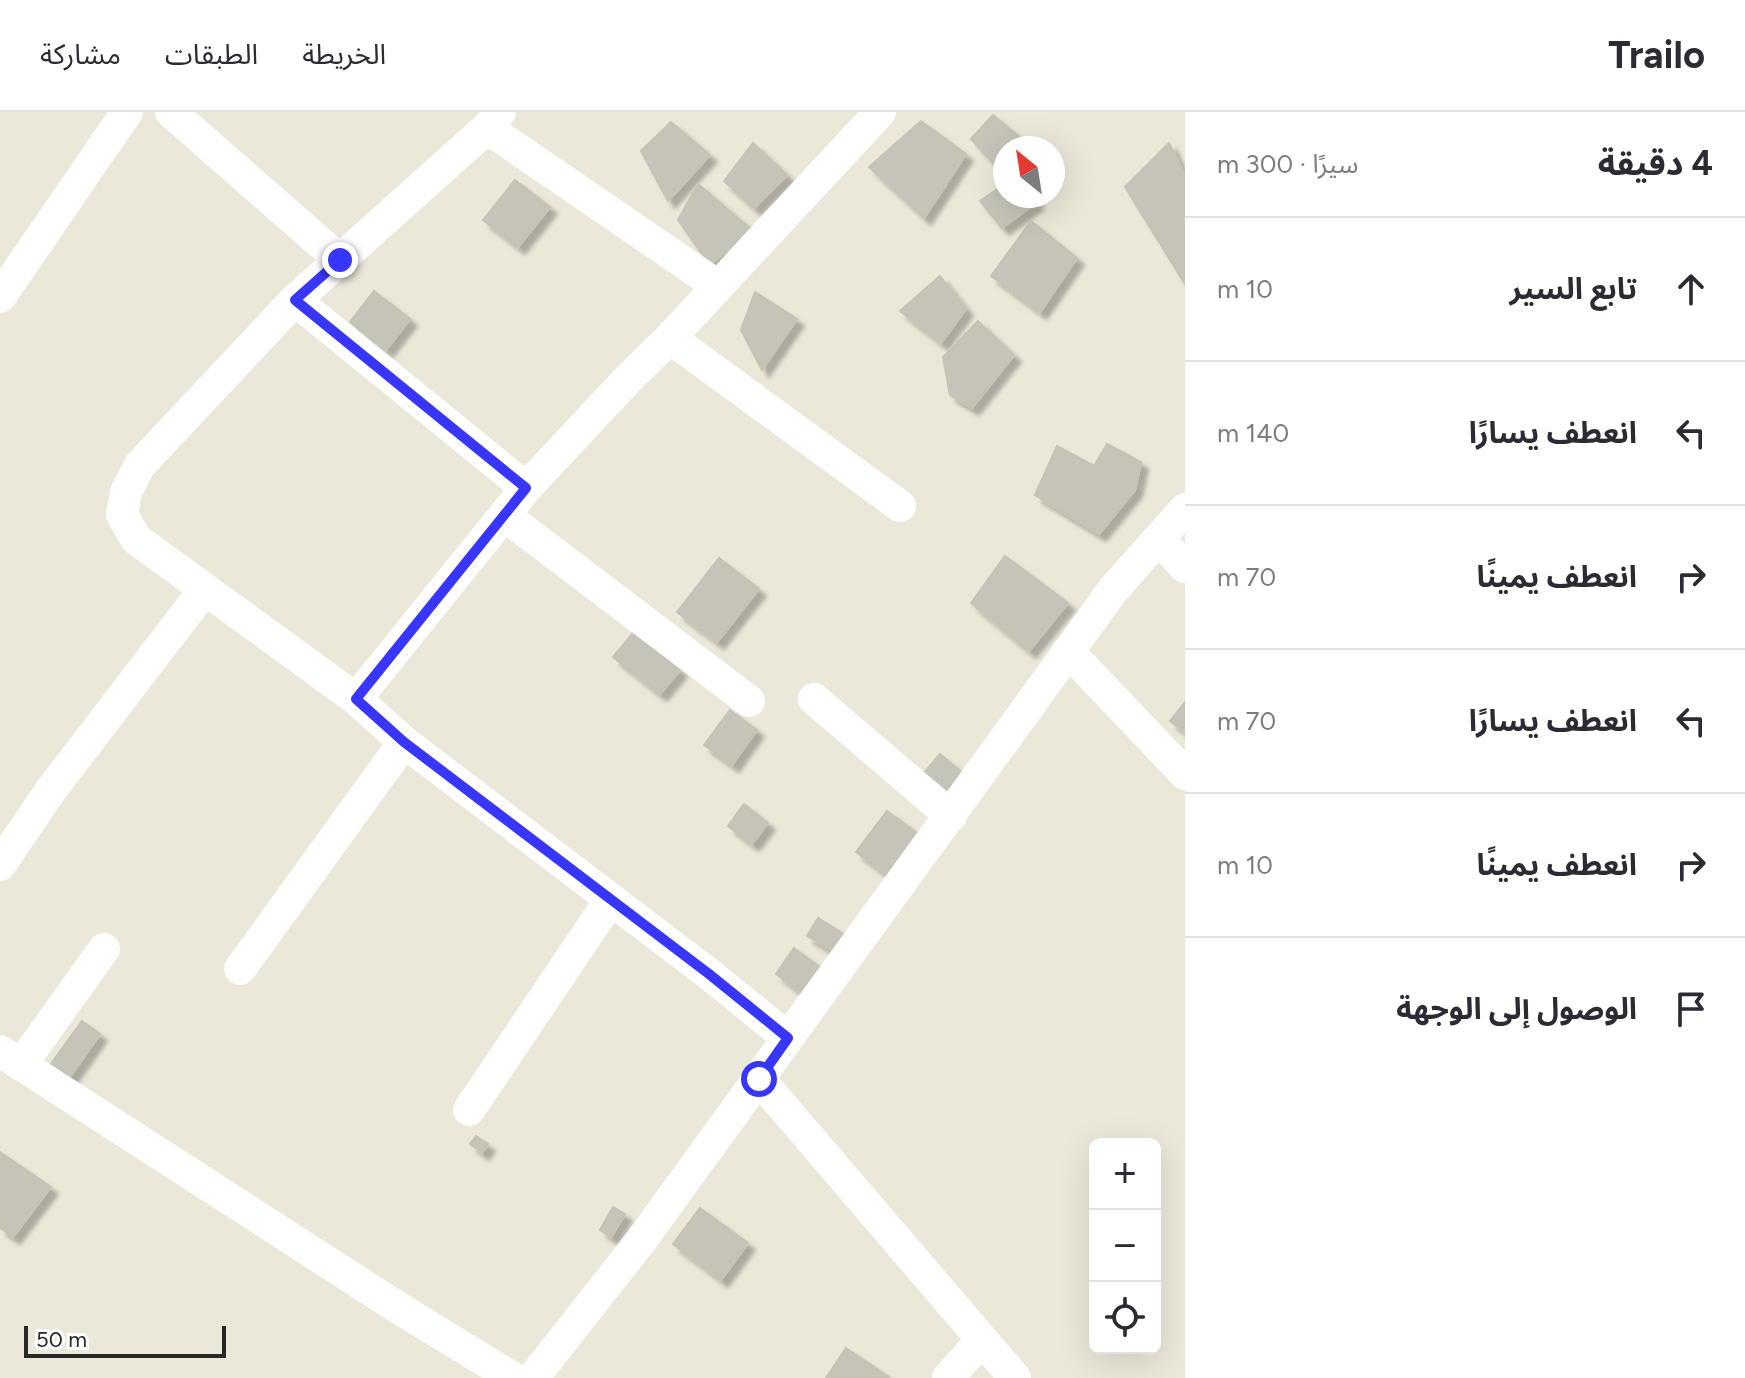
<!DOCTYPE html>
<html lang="ar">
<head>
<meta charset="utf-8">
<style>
  body { margin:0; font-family:Figtree,"Noto Sans Arabic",sans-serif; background:#f7f7f7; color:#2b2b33; direction:rtl }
  .controls { position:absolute; right:24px; bottom:24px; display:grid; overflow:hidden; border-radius:12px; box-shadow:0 8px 32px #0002 }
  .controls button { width:72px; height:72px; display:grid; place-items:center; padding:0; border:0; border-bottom:2px solid #e1e1e2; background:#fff; color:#2b2b33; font:40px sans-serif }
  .compass { position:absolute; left:993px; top:24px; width:72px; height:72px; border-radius:50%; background:#fff; box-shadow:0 8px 32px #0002; rotate:330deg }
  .scale { position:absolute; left:24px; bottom:20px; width:202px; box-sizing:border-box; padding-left:8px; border:4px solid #282828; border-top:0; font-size:22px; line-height:28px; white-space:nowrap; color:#282828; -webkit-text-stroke:6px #fff; paint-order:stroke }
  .stop { position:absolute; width:24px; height:24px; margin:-18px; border:6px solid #3836fa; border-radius:50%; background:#fff }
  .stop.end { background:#3836fa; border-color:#fff; box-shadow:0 2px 8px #0008 }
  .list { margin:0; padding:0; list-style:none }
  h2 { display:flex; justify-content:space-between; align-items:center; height:104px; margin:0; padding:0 32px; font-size:34px }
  h2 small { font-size:26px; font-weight:400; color:#7c7c81 }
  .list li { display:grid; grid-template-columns:52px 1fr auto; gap:24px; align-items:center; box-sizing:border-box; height:144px; padding:0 32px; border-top:2px solid #e1e1e2 }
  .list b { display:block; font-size:30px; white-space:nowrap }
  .list em { font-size:26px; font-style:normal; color:#7c7c81 }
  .icon { flex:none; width:44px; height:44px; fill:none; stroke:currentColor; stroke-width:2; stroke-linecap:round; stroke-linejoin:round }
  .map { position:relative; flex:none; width:1185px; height:1266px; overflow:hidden; direction:ltr }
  header { display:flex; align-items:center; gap:48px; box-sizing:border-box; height:112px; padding:0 40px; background:#fff; border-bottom:2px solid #e1e1e2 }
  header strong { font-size:38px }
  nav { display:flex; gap:44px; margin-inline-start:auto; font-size:28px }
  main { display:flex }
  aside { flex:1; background:#fff }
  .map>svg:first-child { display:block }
  .building { fill:#c6c3b9; stroke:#c6c3b3; stroke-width:2; filter:url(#shadow) }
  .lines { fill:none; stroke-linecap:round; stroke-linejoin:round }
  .street { stroke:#fff; stroke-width:32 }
  .route { stroke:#3836fa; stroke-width:10 }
</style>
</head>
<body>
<header>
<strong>Trailo</strong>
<nav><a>الخريطة</a><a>الطبقات</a><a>مشاركة</a></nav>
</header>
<main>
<aside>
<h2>4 دقيقة<small>سيرًا · 300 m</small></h2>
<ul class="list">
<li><svg class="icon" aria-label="ahead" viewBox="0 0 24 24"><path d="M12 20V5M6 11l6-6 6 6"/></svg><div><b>تابع السير</b></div><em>10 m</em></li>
<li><svg class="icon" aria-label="left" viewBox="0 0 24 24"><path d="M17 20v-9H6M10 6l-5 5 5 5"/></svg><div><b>انعطف يسارًا</b></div><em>140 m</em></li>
<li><svg class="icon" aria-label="right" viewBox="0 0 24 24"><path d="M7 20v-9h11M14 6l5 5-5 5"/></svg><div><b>انعطف يمينًا</b></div><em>70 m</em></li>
<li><svg class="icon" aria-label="left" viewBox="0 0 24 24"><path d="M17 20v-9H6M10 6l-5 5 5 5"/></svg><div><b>انعطف يسارًا</b></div><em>70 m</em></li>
<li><svg class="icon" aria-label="right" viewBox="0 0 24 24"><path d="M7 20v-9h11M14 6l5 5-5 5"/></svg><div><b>انعطف يمينًا</b></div><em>10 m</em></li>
<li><svg class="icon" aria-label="arrive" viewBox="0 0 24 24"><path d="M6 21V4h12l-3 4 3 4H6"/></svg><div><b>الوصول إلى الوجهة</b></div></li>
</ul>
</aside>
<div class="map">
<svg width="1185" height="1266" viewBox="0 0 1185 1266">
  <defs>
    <filter id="shadow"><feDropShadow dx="7" dy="7" stdDeviation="2" flood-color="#0004"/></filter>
  </defs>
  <rect width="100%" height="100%" fill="#ebe7d9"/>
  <path class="building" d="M 993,3 L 1022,27 L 1015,36 L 1005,36 L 1005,47 L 997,55 L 971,27 Z
    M 921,9 L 966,42 L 924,106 L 869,55 Z
    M 671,10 L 710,43 L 668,89 L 641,39 Z
    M 753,31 L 787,63 L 754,96 L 724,69 Z
    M 1169,31 L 1185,64 L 1185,172 L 1125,75 Z
    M 515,68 L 550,95 L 518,135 L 483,108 Z
    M 698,72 L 752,118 L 710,153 L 678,108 Z
    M 1005,72 L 1005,84 L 1031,84 L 1037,90 L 1002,116 L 980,89 Z
    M 1031,109 L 1077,146 L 1040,200 L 991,164 Z
    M 940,164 L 966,197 L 941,231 L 900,199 Z
    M 374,179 L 410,207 L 386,238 L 350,210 Z
    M 755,180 L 797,207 L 762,258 L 741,218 Z
    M 978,209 L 1014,243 L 972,296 L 950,283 L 943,245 Z
    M 1107,332 L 1141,350 L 1135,378 L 1099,422 L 1035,383 L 1057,334 L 1094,354 Z
    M 1005,444 L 1068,491 L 1029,539 L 971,491 Z
    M 719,446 L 759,477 L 717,530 L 677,500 Z
    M 633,521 L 680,558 L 660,582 L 613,545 Z
    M 1185,590 L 1185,620 L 1170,609 Z
    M 730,598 L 757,618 L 732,653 L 704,633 Z
    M 940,642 L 966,664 L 948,684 L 923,662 Z
    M 744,692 L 768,711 L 752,732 L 728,714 Z
    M 887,699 L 924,726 L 893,767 L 856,740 Z
    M 818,806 L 847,824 L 836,841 L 807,824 Z
    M 794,836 L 831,863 L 812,888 L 776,862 Z
    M 82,909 L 100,922 L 67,969 L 48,956 Z
    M 476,1024 L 488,1032 L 482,1041 L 470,1032 Z
    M 0,1040 L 51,1075 L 13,1125 L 0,1116 Z
    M 613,1095 L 625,1102 L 611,1125 L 600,1118 Z
    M 700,1096 L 748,1131 L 721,1168 L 673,1132 Z
    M 846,1236 L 889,1265 L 888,1266 L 826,1266 Z"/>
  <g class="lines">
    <path class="street" d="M 171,0 L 340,148
      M 500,0 L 487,16 L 295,188 L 140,353 L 126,380 L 122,403 L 136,427 L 356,587 L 404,630 L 709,862 L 788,926
      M 487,16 L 718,174
      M 0,185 L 127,0
      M 295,188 L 526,376
      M 670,226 L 900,394
      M 504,403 L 749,589
      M 1159,427 L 1185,455
      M 1070,541 L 1185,662
      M 356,587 L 526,376 L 629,266 L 670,226 L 880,0
      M 814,587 L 951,704
      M 0,753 L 51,678 L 205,477
      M 240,857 L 404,630
      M 0,939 L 397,1195 L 513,1266
      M 21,953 L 104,837
      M 759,967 L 1015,1266
      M 469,998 L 611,787
      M 533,1266 L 640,1130 L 1113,478 L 1185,397
      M 948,1266 L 982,1228"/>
  </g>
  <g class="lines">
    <path class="route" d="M 340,148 L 295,188 L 526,376 L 356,587 L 404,630 L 709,862 L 788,926 L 759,967"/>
  </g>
</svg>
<div class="controls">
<button>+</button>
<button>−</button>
<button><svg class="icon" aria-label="locate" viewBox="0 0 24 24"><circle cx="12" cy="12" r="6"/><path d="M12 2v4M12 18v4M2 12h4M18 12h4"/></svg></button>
</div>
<svg class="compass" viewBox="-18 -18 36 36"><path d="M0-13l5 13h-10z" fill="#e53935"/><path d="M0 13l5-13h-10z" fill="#7c7c81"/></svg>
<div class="scale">50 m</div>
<div class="stop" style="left:759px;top:967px"></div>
<div class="stop end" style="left:340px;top:148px"></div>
</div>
</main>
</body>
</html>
